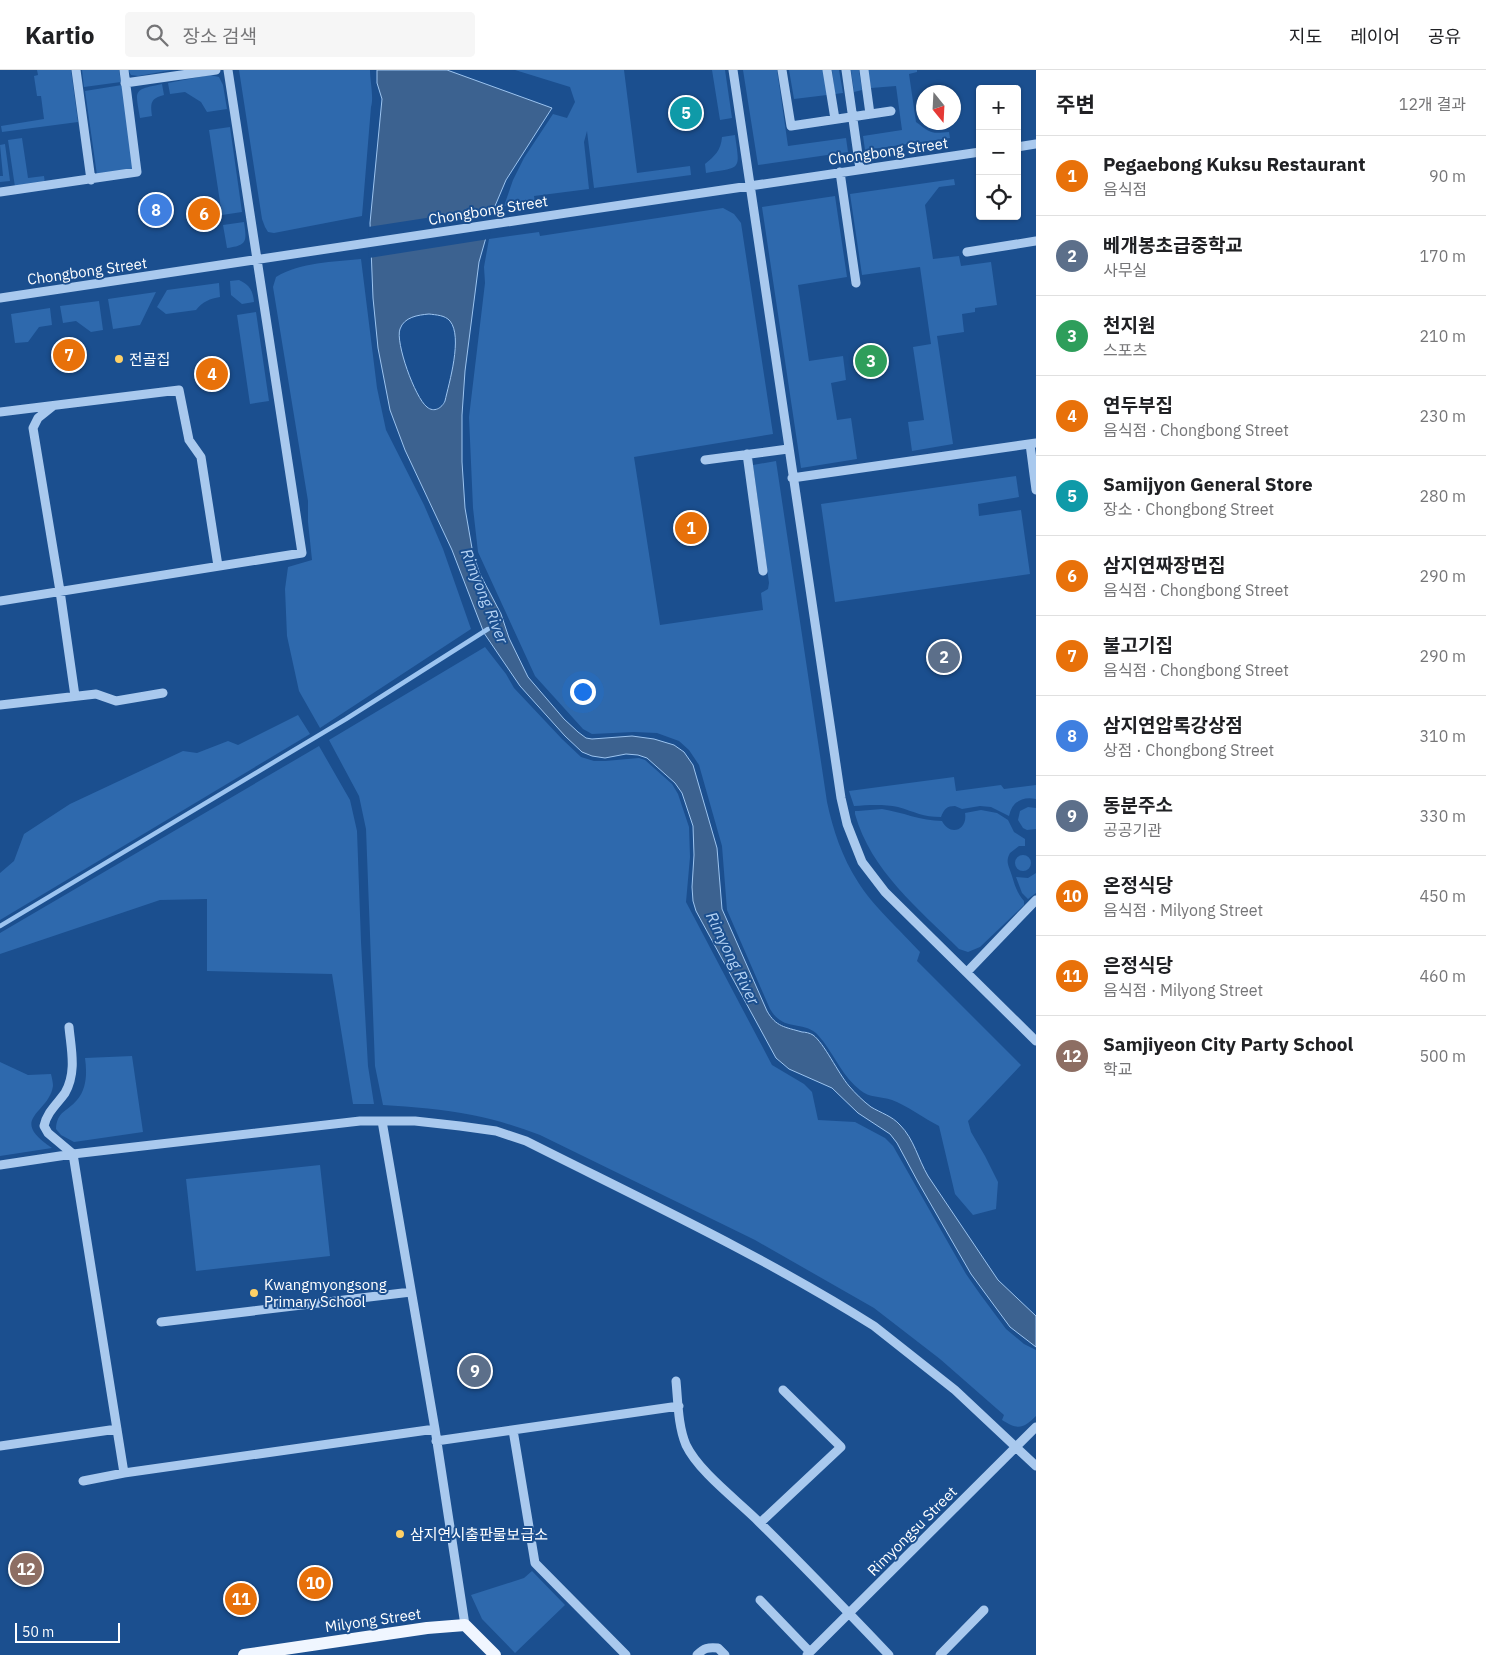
<!DOCTYPE html>
<html lang="ko">
<head>
<meta charset="utf-8">
<style>
  body { margin:0; font-family:"IBM Plex Sans","Noto Sans KR",sans-serif; background:#f6f6f6; color:#202124 }
  .controls { position:absolute; right:15px; top:15px; display:grid; overflow:hidden; border-radius:5px; box-shadow:0 1px 4px #0004 }
  .controls button { width:45px; height:45px; display:grid; place-items:center; padding:0; border:0; border-bottom:1px solid #e0e0e0; background:#fff; color:#202124; font:25px sans-serif }
  .compass { position:absolute; left:916px; top:15px; width:45px; height:45px; border-radius:50%; background:#fff; box-shadow:0 1px 4px #0004; rotate:162deg }
  .scale { position:absolute; left:15px; bottom:12px; width:105px; box-sizing:border-box; padding-left:5px; border:2px solid #fff; border-top:0; font-size:14px; line-height:18px; white-space:nowrap; color:#fff; -webkit-text-stroke:4px #1b4f8f; paint-order:stroke }
  .you { position:absolute; left:582px; top:621px; width:18px; height:18px; margin:-12px; border:4px solid #fff; border-radius:50%; background:#1a73e8; box-shadow:0 0 0 8px #1a73e833 }
  .badge { display:grid; place-items:center; width:32px; height:32px; border-radius:50%; background:#b45309; color:#fff; font-size:16px; font-weight:700 }
  .pin { position:absolute; translate:-50% -50%; border:2px solid #fff; box-shadow:0 1px 5px #0006 }
  .list { margin:0; padding:0; list-style:none }
  h2 { display:flex; justify-content:space-between; align-items:center; height:65px; margin:0; padding:0 20px; font-size:21px }
  h2 small { font-size:16px; font-weight:400; color:#757577 }
  .list li { display:grid; grid-template-columns:32px 1fr auto; gap:15px; align-items:center; box-sizing:border-box; height:80px; padding:0 20px; border-top:1px solid #e0e0e0 }
  .list b { display:block; font-size:19px; white-space:nowrap }
  .list p { margin:0; font-size:16px; white-space:nowrap; color:#757577 }
  .list em { font-size:16px; font-style:normal; color:#757577 }
  .icon { flex:none; width:28px; height:28px; fill:none; stroke:currentColor; stroke-width:2; stroke-linecap:round; stroke-linejoin:round }
  .map { position:relative; flex:none; width:1036px; height:1585px; overflow:hidden }
  header { display:flex; align-items:center; gap:30px; box-sizing:border-box; height:70px; padding:0 25px; background:#fff; border-bottom:1px solid #e0e0e0 }
  header strong { font-size:24px }
  nav { display:flex; gap:28px; margin-inline-start:auto; font-size:18px }
  .search { width:350px; height:45px; background:#f6f6f6; display:flex; align-items:center; gap:12px; box-sizing:border-box; padding:0 18px; border-radius:5px; color:#757577; font-size:19px }
  main { display:flex }
  aside { flex:1; background:#fff }
  .map>svg:first-child { display:block }
  .green { fill:#2e69ad }
  .water { fill:#3c6290; stroke:#9cc4f0; fill-rule:evenodd }
  .pier { fill:#1b4f8f }
  .lines { fill:none; stroke-linecap:round; stroke-linejoin:round }
  .stream { stroke:#9cc4f0; stroke-width:4.5 }
  .minor { stroke:#a9c9ee; stroke-width:9 }
  .major { stroke:#f0f6ff; stroke-width:12 }
  .poi-dot { fill:#ffd166; stroke:#1b4f8f; stroke-width:2 }
  .labels { text-anchor:middle; dominant-baseline:central; stroke-width:4; stroke-linejoin:round; paint-order:stroke }
  .street-label { font-size:15px; fill:#fff; stroke:#1b4f8f }
  .poi-label { font-size:15px; fill:#fff; stroke:#1b4f8f; text-anchor:start }
  .water-label { font-size:16px; font-style:italic; fill:#b5d3f5; stroke:#1b4f8f }
</style>
</head>
<body>
<header>
<strong>Kartio</strong>
<div class="search"><svg class="icon" aria-label="search" viewBox="0 0 24 24"><circle cx="10" cy="10" r="6"/><path d="M15 15l6 6"/></svg>장소 검색</div>
<nav><a>지도</a><a>레이어</a><a>공유</a></nav>
</header>
<main>
<div class="map">
<svg width="1036" height="1585" viewBox="0 0 1036 1585">
  <rect width="100%" height="100%" fill="#1b4f8f"/>
  <path class="green" d="M 37,0 L 71,0 L 78,52 L 2,62 L 1,56 L 44,49 L 41,26 L 37,26 L 34,6 L 38,5 Z
    M 82,0 L 119,0 L 121,12 L 84,17 Z
    M 128,0 L 172,0 L 138,6 L 131,5 Z
    M 239,0 L 370,0 C 370,11 374,27 371,37 L 362,146 L 274,163 L 268,162 L 265,157 L 262,149 Z
    M 515,0 L 624,0 L 637,103 L 690,96 L 691,105 L 594,118 L 587,61 L 584,72 L 589,119 L 534,126 L 535,132 L 504,136 L 513,110 L 524,88 L 553,44 L 567,48 L 575,32 L 570,17 Z
    M 712,0 L 725,0 L 732,48 L 720,50 Z
    M 743,0 L 777,0 L 788,76 L 846,68 L 848,82 L 758,95 Z
    M 789,0 L 824,0 L 827,25 L 794,29 Z
    M 832,0 L 839,0 L 843,23 L 835,24 Z
    M 851,0 L 859,0 L 862,20 L 854,22 Z
    M 867,0 L 917,0 L 917,2 L 909,4 L 916,52 C 931,63 930,64 949,62 L 950,68 L 865,80 L 863,66 L 902,60 L 896,16 L 871,18 Z
    M 210,5 L 219,7 L 223,15 L 227,39 L 207,42 L 201,32 L 185,22 L 170,24 L 168,13 Z
    M 162,14 L 164,25 C 151,28 150,33 152,46 L 140,48 C 135,19 133,20 162,14 Z
    M 122,15 L 134,99 L 97,105 L 85,21 Z
    M 230,57 L 242,142 L 222,145 L 209,60 Z
    M 735,65 C 740,101 742,97 706,103 L 705,94 C 715,86 721,80 722,67 Z
    M 22,68 L 28,108 L 44,106 L 45,113 L 15,117 L 8,70 Z
    M 5,74 L 10,111 L 0,112 L 0,106 L 3,106 L 0,75 Z
    M 954,109 L 955,115 L 939,117 L 925,135 L 933,189 L 959,186 L 961,196 L 991,192 L 997,235 L 975,238 L 975,242 L 962,244 L 964,262 L 937,266 L 953,374 L 912,381 L 908,352 L 924,350 L 913,277 L 931,274 L 920,197 L 862,205 L 850,124 Z
    M 835,126 L 847,207 L 798,215 L 809,291 L 843,286 L 846,310 L 831,313 L 837,350 L 851,348 L 857,389 L 801,398 L 762,137 Z
    M 723,138 L 734,144 L 741,153 L 773,364 L 634,387 L 660,555 L 763,540 L 761,523 L 768,519 L 769,513 L 753,395 L 776,391 L 827,732 C 833,760 842,787 858,812 C 872,835 901,861 920,882 L 917,891 L 1021,995 L 968,1051 L 971,1062 L 985,1086 L 998,1112 L 996,1139 L 973,1145 L 955,1124 L 939,1056 C 925,1049 906,1035 892,1030 C 881,1026 869,1028 860,1020 C 844,1008 835,987 823,971 C 821,969 818,965 816,963 C 799,950 784,962 770,939 L 727,840 L 722,776 L 699,695 L 689,680 L 679,671 L 657,663 L 634,662 L 592,664 L 583,659 L 535,606 L 478,482 L 473,438 L 469,347 L 485,213 L 484,197 L 489,169 L 539,162 L 540,166 Z
    M 244,152 C 247,172 247,175 227,178 L 223,155 Z
    M 361,189 L 377,318 L 386,360 L 424,435 L 443,479 L 471,559 L 320,658 L 299,621 L 287,566 L 285,519 L 288,497 L 312,490 L 308,452 L 308,431 L 273,217 L 276,207 C 301,192 333,192 361,189 Z
    M 239,210 C 250,215 253,221 254,232 L 242,234 L 231,225 L 230,211 Z
    M 219,213 L 220,227 C 210,229 203,231 196,240 L 166,244 L 157,237 L 167,220 Z
    M 156,222 L 140,255 L 113,259 L 108,229 Z
    M 99,231 L 103,260 L 91,262 L 76,251 L 63,253 L 60,236 Z
    M 50,238 L 52,255 L 39,257 L 28,272 L 15,273 L 11,244 Z
    M 256,242 L 269,331 L 250,334 L 237,245 Z
    M 1016,406 L 1019,427 L 978,434 L 979,446 L 1021,440 L 1030,504 L 835,532 L 821,434 Z
    M 485,577 L 506,604 L 514,618 L 562,669 L 581,687 L 594,691 L 605,691 L 639,688 L 645,690 L 672,714 L 678,724 L 689,757 L 690,787 L 686,832 L 772,995 L 804,1014 L 812,1022 L 818,1050 L 855,1052 L 885,1068 L 893,1076 L 966,1204 L 980,1224 L 1006,1259 L 1024,1274 L 1036,1280 L 1036,1346 C 1023,1359 1018,1360 1002,1350 L 1004,1345 L 940,1289 L 874,1238 L 755,1170 L 540,1065 C 518,1057 495,1049 472,1045 C 443,1039 413,1037 383,1035 L 375,996 L 366,759 L 359,726 L 329,670 Z
    M 298,645 L 310,664 L 0,850 L 0,803 L 14,791 L 24,764 L 70,734 L 183,681 L 197,683 L 228,671 L 238,675 Z
    M 319,676 L 350,730 L 357,761 L 361,872 L 368,996 L 374,1034 L 353,1034 L 332,904 L 207,901 L 207,829 L 160,830 L 0,884 L 0,863 Z
    M 954,707 L 956,721 L 1001,715 L 1004,719 L 1036,715 L 1036,729 C 1022,726 1012,732 1009,746 L 991,737 L 980,736 L 962,739 L 955,736 C 947,736 944,739 941,747 C 923,747 915,742 898,737 C 884,734 868,735 854,736 L 849,721 Z
    M 1028,737 L 1036,738 L 1036,759 L 1027,760 L 1023,758 L 1018,750 L 1020,741 Z
    M 882,739 C 902,742 921,751 942,751 C 950,767 968,760 965,743 L 981,740 L 997,743 L 1008,750 L 1014,762 L 1025,769 L 1025,776 L 1019,776 L 1010,783 C 1005,792 1009,796 1012,806 C 1015,816 1017,823 1024,831 L 1024,835 L 980,877 L 968,882 L 959,879 C 918,838 871,801 855,744 L 855,741 L 858,741 Z
    M1015 793a8 8 0 1 1 16 0a8 8 0 1 1-16 0Z
    M 1036,803 L 1036,823 L 1028,829 L 1022,823 L 1016,807 L 1028,808 Z
    M 132,986 L 143,1062 L 74,1072 L 61,1065 L 56,1059 C 57,1041 67,1042 77,1030 C 87,1019 87,1002 85,988 Z
    M 0,992 L 28,1005 L 51,1004 C 52,1008 53,1013 53,1016 C 49,1044 7,1048 52,1078 L 0,1086 Z
    M 320,1095 L 330,1186 L 196,1201 L 186,1109 Z
    M 532,1501 L 565,1535 L 515,1583 L 482,1549 L 471,1525 L 524,1508 Z"/>
  <path class="water" d="M 377,0 L 447,0 L 552,38 L 506,110 L 495,136 L 479,192 L 465,301 L 462,345 L 462,392 L 465,438 L 473,484 L 480,504 L 501,544 L 509,568 L 528,607 L 564,649 L 578,662 L 586,668 L 592,669 L 632,666 L 654,669 L 674,675 L 684,682 L 693,695 L 717,778 L 722,839 L 767,941 C 776,957 785,957 802,962 C 805,962 810,963 813,965 C 824,973 838,1003 849,1016 C 855,1023 863,1031 871,1037 C 881,1043 892,1046 900,1055 C 914,1069 918,1089 928,1106 L 998,1210 L 1036,1246 L 1036,1277 L 1010,1257 L 971,1204 L 918,1112 L 897,1073 L 890,1064 L 858,1043 L 832,1018 L 789,999 L 776,988 L 696,841 L 693,831 L 692,817 L 694,785 L 693,756 L 682,723 L 675,713 L 647,688 L 638,685 L 626,684 L 605,688 L 592,686 L 582,682 L 565,666 L 520,616 L 484,563 L 452,480 L 405,380 L 390,340 L 378,278 L 373,228 L 370,153 L 382,29 L 377,13 ZM 429,244 C 436,245 445,245 450,251 C 463,267 449,313 445,331 C 442,338 434,343 427,337 C 415,328 395,272 400,259 C 404,247 418,245 429,244 Z"/>
  <path class="pier" d="M 497,137 L 489,169 L 369,188 L 368,157 Z"/>
  <g class="lines">
    <path class="stream" d="M 0,856 L 346,649 L 488,559"/>
    <path class="minor" d="M 76,0 L 91,110
      M 733,0 L 841,728 L 847,754 L 862,792 L 885,822 L 1036,971
      M 782,0 L 791,56 L 891,41
      M 827,0 L 835,49
      M 846,0 L 860,99
      M 864,0 L 870,44
      M 125,13 L 216,0
      M 1017,77 L 1036,74
      M 840,102 L 856,213
      M 0,122 L 137,102 L 124,0
      M 967,182 L 1036,171
      M 0,228 C 327,180 653,129 980,82
      M 53,336 L 38,348 L 33,358 L 60,521 L 75,626
      M 0,342 L 179,320 L 189,370 L 201,387 L 218,496
      M 1030,374 L 1036,420
      M 747,384 L 763,501
      M 705,390 L 788,379
      M 792,408 L 1036,373
      M 0,531 L 302,483 L 228,0
      M 0,635 L 96,624 L 116,631 L 163,623
      M 967,902 L 1036,830
      M 69,957 C 71,979 77,1002 65,1023 C 57,1034 47,1042 44,1056 L 48,1063 L 73,1084 L 124,1403
      M 382,1051 L 435,1359 L 465,1555
      M 0,1095 L 73,1084 L 360,1051 L 415,1051 L 460,1056 L 496,1061 L 526,1071 C 643,1130 763,1186 874,1256 L 955,1320 L 1036,1396
      M 161,1252 L 411,1222
      M 676,1311 C 678,1332 678,1356 686,1375 C 699,1402 737,1430 759,1452 C 803,1495 846,1540 889,1585
      M 513,1360 L 535,1493 L 626,1585
      M 436,1371 L 679,1336
      M 0,1376 L 117,1359
      M 83,1411 L 124,1403 L 435,1359
      M 760,1453 L 841,1377 L 783,1320
      M 760,1530 L 810,1582
      M 697,1585 C 704,1578 708,1577 718,1578 L 725,1585
      M 807,1585 L 1036,1357
      M 940,1585 L 984,1540"/>
    <path class="major" d="M 244,1585 L 427,1558 L 465,1555 L 495,1585"/>
  </g>
  <g class="poi-dot">
    <circle cx="119" cy="289" r="5"/>
    <circle cx="254" cy="1223" r="5"/>
    <circle cx="400" cy="1464" r="5"/>
  </g>
  <g class="labels">
    <g class="street-label">
      <text transform="translate(888 81) rotate(-8)">Chongbong Street</text>
      <text transform="translate(488 140) rotate(-9)">Chongbong Street</text>
      <text transform="translate(87 201) rotate(-8)">Chongbong Street</text>
      <text transform="translate(912 1461) rotate(-45)">Rimyongsu Street</text>
      <text transform="translate(373 1550) rotate(-8)">Milyong Street</text>
    </g>
    <g class="poi-label">
      <text x="129" y="289">전골집</text>
      <text x="264" y="1214">Kwangmyongsong<tspan x="264" dy="17">Primary School</tspan></text>
      <text x="410" y="1464">삼지연시출판물보급소</text>
    </g>
    <g class="water-label">
      <text transform="translate(485 526) rotate(68)">Rimyong River</text>
      <text transform="translate(733 888) rotate(64)">Rimyong River</text>
    </g>
  </g>
</svg>
<div class="controls">
<button>+</button>
<button>−</button>
<button><svg class="icon" aria-label="locate" viewBox="0 0 24 24"><circle cx="12" cy="12" r="6"/><path d="M12 2v4M12 18v4M2 12h4M18 12h4"/></svg></button>
</div>
<svg class="compass" viewBox="-18 -18 36 36"><path d="M0-13l5 13h-10z" fill="#e53935"/><path d="M0 13l5-13h-10z" fill="#757577"/></svg>
<div class="scale">50 m</div>
<div class="you"></div>
<div class="pin badge" style="left:691px;top:458px;background:#e8710a">1</div>
<div class="pin badge" style="left:944px;top:587px;background:#5c6f8a">2</div>
<div class="pin badge" style="left:871px;top:291px;background:#2e9e5b">3</div>
<div class="pin badge" style="left:212px;top:304px;background:#e8710a">4</div>
<div class="pin badge" style="left:686px;top:43px;background:#0f9aa8">5</div>
<div class="pin badge" style="left:204px;top:144px;background:#e8710a">6</div>
<div class="pin badge" style="left:69px;top:285px;background:#e8710a">7</div>
<div class="pin badge" style="left:156px;top:140px;background:#3f7fe0">8</div>
<div class="pin badge" style="left:475px;top:1301px;background:#5c6f8a">9</div>
<div class="pin badge" style="left:315px;top:1513px;background:#e8710a">10</div>
<div class="pin badge" style="left:241px;top:1529px;background:#e8710a">11</div>
<div class="pin badge" style="left:26px;top:1499px;background:#8d6e63">12</div>
</div>
<aside>
<h2>주변<small>12개 결과</small></h2>
<ul class="list">
<li><span class="badge" style="background:#e8710a">1</span><div><b>Pegaebong Kuksu Restaurant</b><p>음식점</p></div><em>90 m</em></li>
<li><span class="badge" style="background:#5c6f8a">2</span><div><b>베개봉초급중학교</b><p>사무실</p></div><em>170 m</em></li>
<li><span class="badge" style="background:#2e9e5b">3</span><div><b>천지원</b><p>스포츠</p></div><em>210 m</em></li>
<li><span class="badge" style="background:#e8710a">4</span><div><b>연두부집</b><p>음식점 · Chongbong Street</p></div><em>230 m</em></li>
<li><span class="badge" style="background:#0f9aa8">5</span><div><b>Samijyon General Store</b><p>장소 · Chongbong Street</p></div><em>280 m</em></li>
<li><span class="badge" style="background:#e8710a">6</span><div><b>삼지연짜장면집</b><p>음식점 · Chongbong Street</p></div><em>290 m</em></li>
<li><span class="badge" style="background:#e8710a">7</span><div><b>불고기집</b><p>음식점 · Chongbong Street</p></div><em>290 m</em></li>
<li><span class="badge" style="background:#3f7fe0">8</span><div><b>삼지연압록강상점</b><p>상점 · Chongbong Street</p></div><em>310 m</em></li>
<li><span class="badge" style="background:#5c6f8a">9</span><div><b>동분주소</b><p>공공기관</p></div><em>330 m</em></li>
<li><span class="badge" style="background:#e8710a">10</span><div><b>온정식당</b><p>음식점 · Milyong Street</p></div><em>450 m</em></li>
<li><span class="badge" style="background:#e8710a">11</span><div><b>은정식당</b><p>음식점 · Milyong Street</p></div><em>460 m</em></li>
<li><span class="badge" style="background:#8d6e63">12</span><div><b>Samjiyeon City Party School</b><p>학교</p></div><em>500 m</em></li>
</ul>
</aside>
</main>
</body>
</html>
